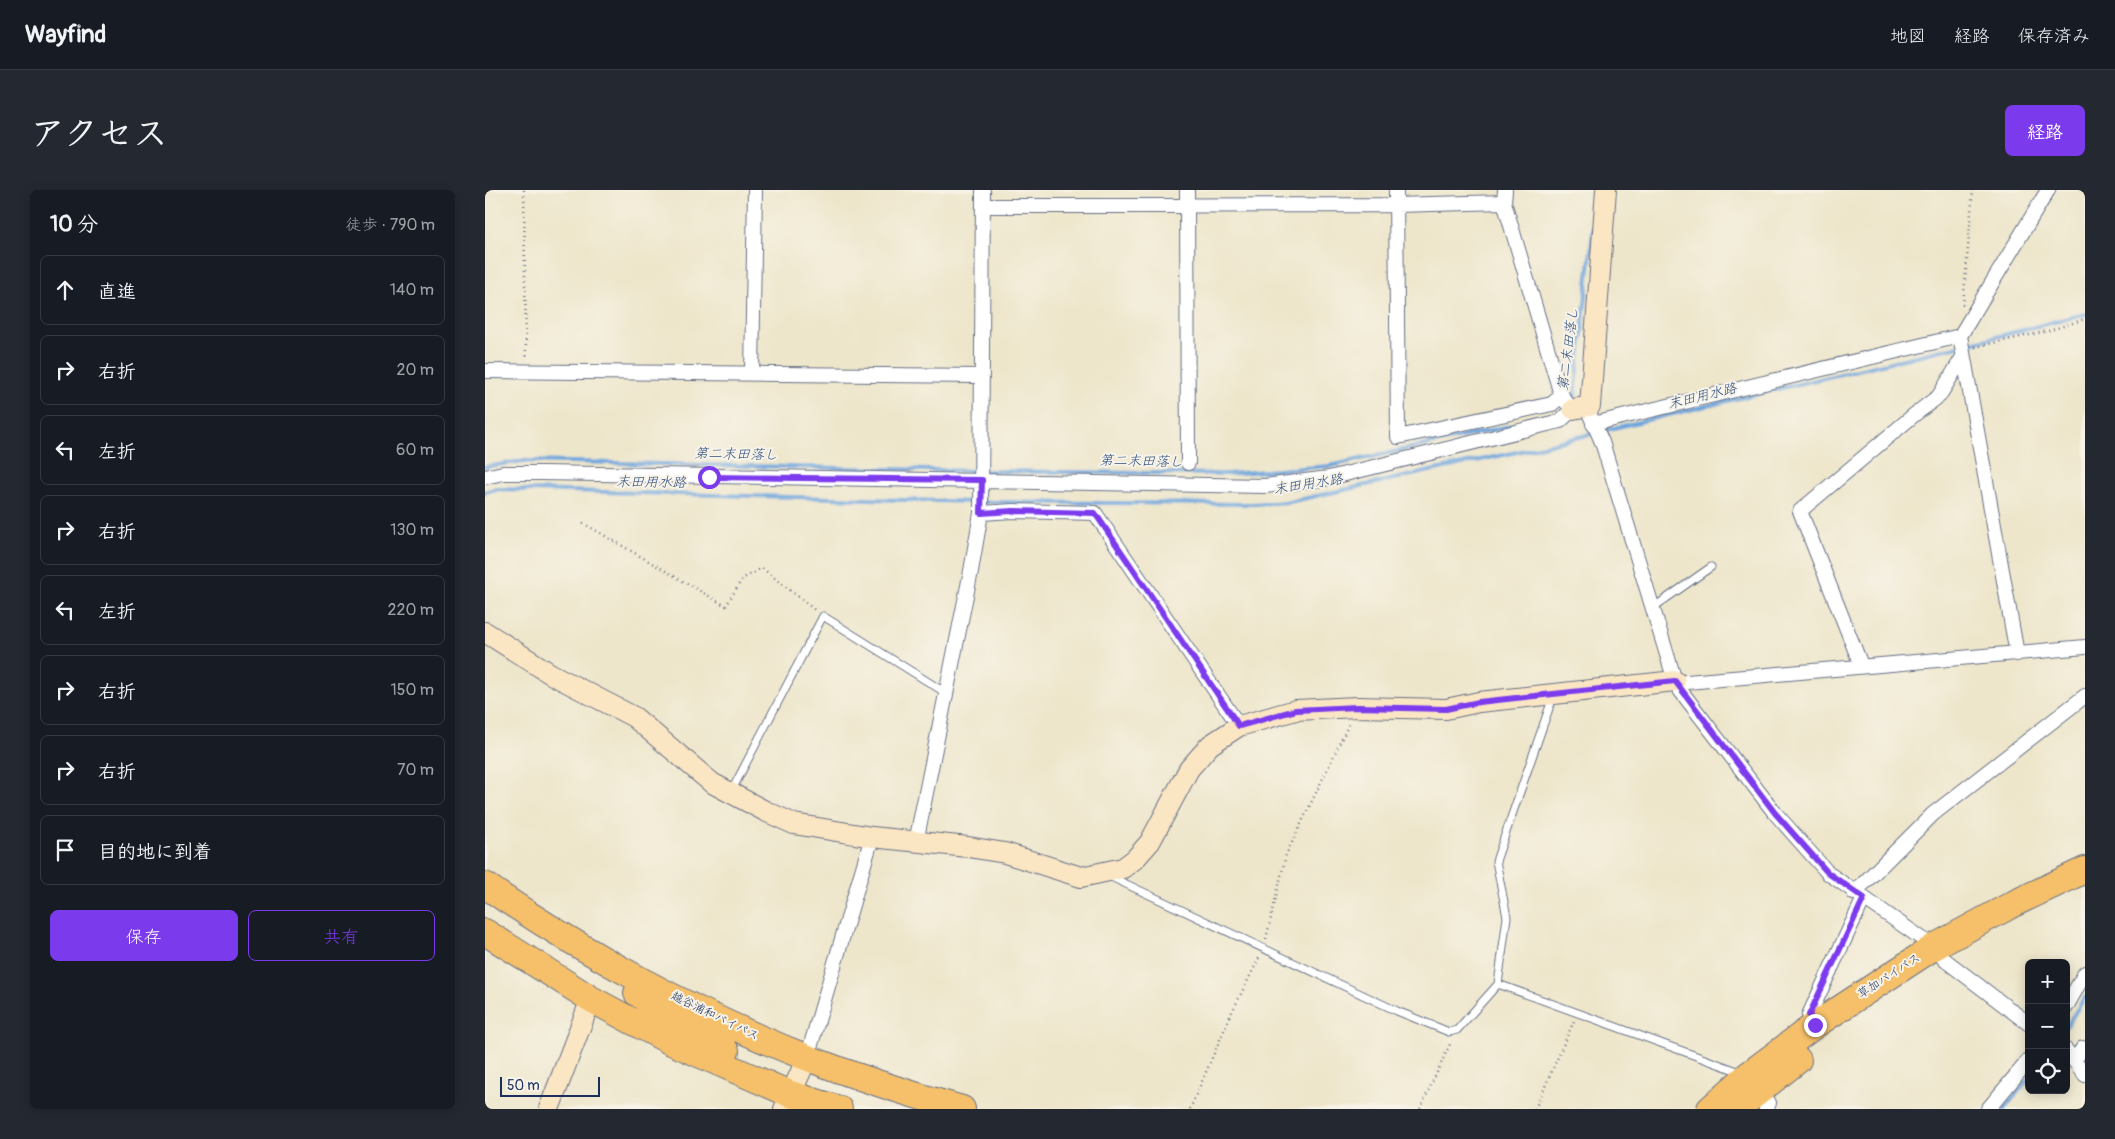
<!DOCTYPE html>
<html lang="ja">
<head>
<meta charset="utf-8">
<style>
  body { margin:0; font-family:Pangolin,"Klee One",sans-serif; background:#242831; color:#f1f3f6 }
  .controls { position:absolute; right:15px; bottom:15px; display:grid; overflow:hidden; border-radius:8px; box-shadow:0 2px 12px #0003 }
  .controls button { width:45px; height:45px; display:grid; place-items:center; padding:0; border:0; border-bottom:1px solid #363941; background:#171b24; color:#f1f3f6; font:25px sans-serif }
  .scale { position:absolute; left:15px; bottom:12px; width:100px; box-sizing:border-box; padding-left:5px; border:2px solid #1b2f5e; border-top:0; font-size:14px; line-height:18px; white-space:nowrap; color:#1b2f5e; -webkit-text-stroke:4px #f7f3e8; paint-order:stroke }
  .stop { position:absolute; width:15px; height:15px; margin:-11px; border:4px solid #7c3aed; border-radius:50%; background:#fff }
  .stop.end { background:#7c3aed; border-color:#fff; box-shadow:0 1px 5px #0008 }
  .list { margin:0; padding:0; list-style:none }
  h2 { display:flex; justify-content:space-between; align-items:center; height:65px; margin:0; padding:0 20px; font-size:21px }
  h2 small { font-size:16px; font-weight:400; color:#9ea1a6 }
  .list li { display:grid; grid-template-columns:32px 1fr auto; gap:15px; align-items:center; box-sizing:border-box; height:70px; margin:0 10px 10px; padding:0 10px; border:1px solid #363941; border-radius:8px }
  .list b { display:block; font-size:19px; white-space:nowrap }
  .list em { font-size:16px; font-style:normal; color:#9ea1a6 }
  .actions { display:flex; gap:10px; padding:15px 20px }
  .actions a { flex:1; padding:11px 0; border:1px solid #7c3aed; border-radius:8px; text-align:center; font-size:18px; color:#7c3aed }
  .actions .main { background:#7c3aed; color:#fff }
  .icon { flex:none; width:28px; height:28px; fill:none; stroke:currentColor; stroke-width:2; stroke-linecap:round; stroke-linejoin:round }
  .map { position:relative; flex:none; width:1600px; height:919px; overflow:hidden; border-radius:8px }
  header { display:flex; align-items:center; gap:30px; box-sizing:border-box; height:70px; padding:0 25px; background:#171b24; border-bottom:1px solid #363941 }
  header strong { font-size:24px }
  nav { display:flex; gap:28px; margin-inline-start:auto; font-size:18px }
  .intro { display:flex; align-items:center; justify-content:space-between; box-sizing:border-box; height:120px; padding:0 30px }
  h1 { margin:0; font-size:35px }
  .button { padding:12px 22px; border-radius:8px; background:#7c3aed; color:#fff; font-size:18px; font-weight:700 }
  main { display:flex; gap:30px; padding:0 30px }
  aside { flex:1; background:#171b24; border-radius:8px; box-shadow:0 2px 12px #0003 }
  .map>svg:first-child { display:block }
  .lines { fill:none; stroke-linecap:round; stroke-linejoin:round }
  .stream { stroke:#6fa6dd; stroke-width:4 }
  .lane-casing { stroke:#656f84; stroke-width:9 }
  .street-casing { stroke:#656f84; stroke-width:16 }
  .secondary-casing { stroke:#656f84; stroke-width:22 }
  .highway-casing { stroke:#656f84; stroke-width:28 }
  .path { stroke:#656f84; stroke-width:2.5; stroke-dasharray:1 4; stroke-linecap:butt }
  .lane { stroke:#fff; stroke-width:7 }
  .street { stroke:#fff; stroke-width:14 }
  .secondary { stroke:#fbe6c4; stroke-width:20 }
  .highway { stroke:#f6c06b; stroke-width:26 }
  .route { stroke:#7c3aed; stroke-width:6 }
  .labels { text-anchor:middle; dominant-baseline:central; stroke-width:4; stroke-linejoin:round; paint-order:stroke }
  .street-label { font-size:12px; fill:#1b2f5e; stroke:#f7f3e8 }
  .water-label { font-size:14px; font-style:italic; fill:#345384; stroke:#f7f3e8 }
</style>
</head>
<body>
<header>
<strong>Wayfind</strong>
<nav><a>地図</a><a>経路</a><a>保存済み</a></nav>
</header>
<div class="intro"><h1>アクセス</h1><a class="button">経路</a></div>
<main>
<aside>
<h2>10 分<small>徒歩 · 790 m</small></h2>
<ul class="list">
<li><svg class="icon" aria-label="ahead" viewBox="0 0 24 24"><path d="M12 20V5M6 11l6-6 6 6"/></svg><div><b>直進</b></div><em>140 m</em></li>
<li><svg class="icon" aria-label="right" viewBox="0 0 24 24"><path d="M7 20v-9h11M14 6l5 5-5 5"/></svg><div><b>右折</b></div><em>20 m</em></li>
<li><svg class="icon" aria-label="left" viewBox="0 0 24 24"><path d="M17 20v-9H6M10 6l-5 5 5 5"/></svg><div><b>左折</b></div><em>60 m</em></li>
<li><svg class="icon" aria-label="right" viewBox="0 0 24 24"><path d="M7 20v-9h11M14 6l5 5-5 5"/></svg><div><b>右折</b></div><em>130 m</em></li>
<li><svg class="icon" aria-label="left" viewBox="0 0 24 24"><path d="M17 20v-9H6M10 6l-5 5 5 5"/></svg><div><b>左折</b></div><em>220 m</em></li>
<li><svg class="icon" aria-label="right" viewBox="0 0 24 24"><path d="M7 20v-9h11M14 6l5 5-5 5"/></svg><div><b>右折</b></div><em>150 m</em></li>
<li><svg class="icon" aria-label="right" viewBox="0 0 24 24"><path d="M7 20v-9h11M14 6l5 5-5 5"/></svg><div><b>右折</b></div><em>70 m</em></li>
<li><svg class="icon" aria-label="arrive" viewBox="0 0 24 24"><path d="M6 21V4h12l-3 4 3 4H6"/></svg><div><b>目的地に到着</b></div></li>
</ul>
<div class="actions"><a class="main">保存</a><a>共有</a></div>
</aside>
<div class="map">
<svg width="1600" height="919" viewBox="0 0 1600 919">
  <rect width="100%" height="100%" fill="#f7f3e8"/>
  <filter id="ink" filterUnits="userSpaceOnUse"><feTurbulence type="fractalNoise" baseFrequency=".02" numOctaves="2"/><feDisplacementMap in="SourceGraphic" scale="10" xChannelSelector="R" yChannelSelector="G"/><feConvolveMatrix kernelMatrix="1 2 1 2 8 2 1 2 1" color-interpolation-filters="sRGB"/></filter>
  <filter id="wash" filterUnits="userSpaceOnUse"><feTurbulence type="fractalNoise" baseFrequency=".0096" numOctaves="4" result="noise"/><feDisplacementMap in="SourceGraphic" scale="20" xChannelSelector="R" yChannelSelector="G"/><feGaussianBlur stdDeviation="1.12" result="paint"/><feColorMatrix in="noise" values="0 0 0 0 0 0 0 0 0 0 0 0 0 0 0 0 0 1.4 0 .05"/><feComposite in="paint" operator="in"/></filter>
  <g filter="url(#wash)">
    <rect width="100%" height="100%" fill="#eee6cb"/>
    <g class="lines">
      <path class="stream" d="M 1085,212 L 1090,206 L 1109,32
        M 1116,241 L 1507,148 L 1600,124
        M 0,277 L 38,271 L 492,281
        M 499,281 L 741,284 L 845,276 L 1030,235
        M 0,302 L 10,299 L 492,312
        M 499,312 L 767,314 L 804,312 L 1041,260 L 1110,243
        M 1581,837 L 1600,807
        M 1519,919 L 1544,888"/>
    </g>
  </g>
  <g filter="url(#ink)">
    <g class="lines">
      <g class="lane-casing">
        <path id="lane" d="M 1169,417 L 1226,377
          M 247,600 L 338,426 L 461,503
          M 624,686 L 912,821 L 964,842 L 972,840 L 1013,794 L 1022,727 L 1011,671 L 1068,507
          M 1013,794 L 1258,883"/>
      </g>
      <g class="street-casing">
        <path id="street" d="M 702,0 L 703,273
          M 911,0 L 913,247 L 1067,214 L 1077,205
          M 498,16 L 911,15 L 1019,12
          M 0,181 L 496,186
          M 267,184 L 270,0
          M 1105,216 L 1105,225 L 1117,252 L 1190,491 L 1195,500 L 1290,623 L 1343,683 L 1449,757 L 1460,770 L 1544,834
          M 1108,234 L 1475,146
          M 0,287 L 18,283 L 57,283 L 780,296 L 844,288 L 1075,231 L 1088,219 L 1079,210 L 1075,201 L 1019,12 L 1020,0
          M 496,323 L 528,321 L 610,323 L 754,536
          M 1532,464 L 1475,146 L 1563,0
          M 1376,475 L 1315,321 L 1429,225 L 1454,206 L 1478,167
          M 1191,493 L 1600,457
          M 431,652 L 486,381 L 496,323 L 498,0
          M 1369,703 L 1448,624 L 1600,506
          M 1581,817 L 1600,783
          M 1330,835 L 1324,825 L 1379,708
          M 1581,860 L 1600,885
          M 322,868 L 387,647
          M 1590,869 L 1598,858 L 1600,859
          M 1276,898 L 1284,913 L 1281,919
          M 1503,919 L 1544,870"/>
      </g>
      <g class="secondary-casing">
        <path id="secondary" d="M 1088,219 L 1105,216 L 1121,0
          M 0,442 L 66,484 L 149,527 L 227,593 L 280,621 L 309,634 L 387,647 L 483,657 L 520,663 L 596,687 L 638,678 L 650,669 L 665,652 L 704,579 L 725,555 L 754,536 L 811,520 L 872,517 L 961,519 L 994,512 L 1190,491
          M 64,919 L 106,809
          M 299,919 L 322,868"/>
      </g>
      <g class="highway-casing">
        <path id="highway" d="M 0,695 C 96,762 213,825 323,868 C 373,888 425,904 477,919
          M 0,742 L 106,809 L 184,851 L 305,904 L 354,919
          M 152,803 L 228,855 L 241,861
          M 1225,919 L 1263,885 L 1330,835 L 1449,757 L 1530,713 L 1600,680
          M 1252,919 L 1313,870"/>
      </g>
      <path class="path" d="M 39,0 L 41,168
        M 1478,115 L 1488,0
        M 1490,157 L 1563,141 L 1600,129
        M 98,333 L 241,416 L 257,389 L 277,378 L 331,421
        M 781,749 L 801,665 L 864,534
        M 705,919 L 746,824 L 775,766
        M 935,919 L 966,852
        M 1050,919 L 1089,831"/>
      <use href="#lane" class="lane"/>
      <use href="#street" class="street"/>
      <use href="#secondary" class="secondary"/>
      <use href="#highway" class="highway"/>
    </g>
  </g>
  <g class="lines" filter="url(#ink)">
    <path class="route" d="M 224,287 L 497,290 L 496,323 L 528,321 L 610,323 L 754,536 L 811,520 L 872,517 L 961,519 L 994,512 L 1190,491 L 1290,623 L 1343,683 L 1379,708 L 1324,825 L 1330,835"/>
  </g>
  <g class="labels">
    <g class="street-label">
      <text transform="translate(1404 786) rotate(-33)">草加バイパス</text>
      <text transform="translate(230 826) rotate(26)">越谷浦和バイパス</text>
    </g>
    <g class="water-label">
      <text transform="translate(1083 159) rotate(-83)">第二末田落し</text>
      <text transform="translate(1217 206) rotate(-14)">末田用水路</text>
      <text transform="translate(251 264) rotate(1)">第二末田落し</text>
      <text transform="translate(656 271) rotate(1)">第二末田落し</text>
      <text transform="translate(166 292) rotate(1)">末田用水路</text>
      <text transform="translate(823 294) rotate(-9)">末田用水路</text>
    </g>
  </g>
</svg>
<div class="controls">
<button>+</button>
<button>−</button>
<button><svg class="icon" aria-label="locate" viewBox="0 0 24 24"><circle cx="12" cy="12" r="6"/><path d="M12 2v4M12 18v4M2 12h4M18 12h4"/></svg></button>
</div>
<div class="scale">50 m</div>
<div class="stop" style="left:224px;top:287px"></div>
<div class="stop end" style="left:1330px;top:835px"></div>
</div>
</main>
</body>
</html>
